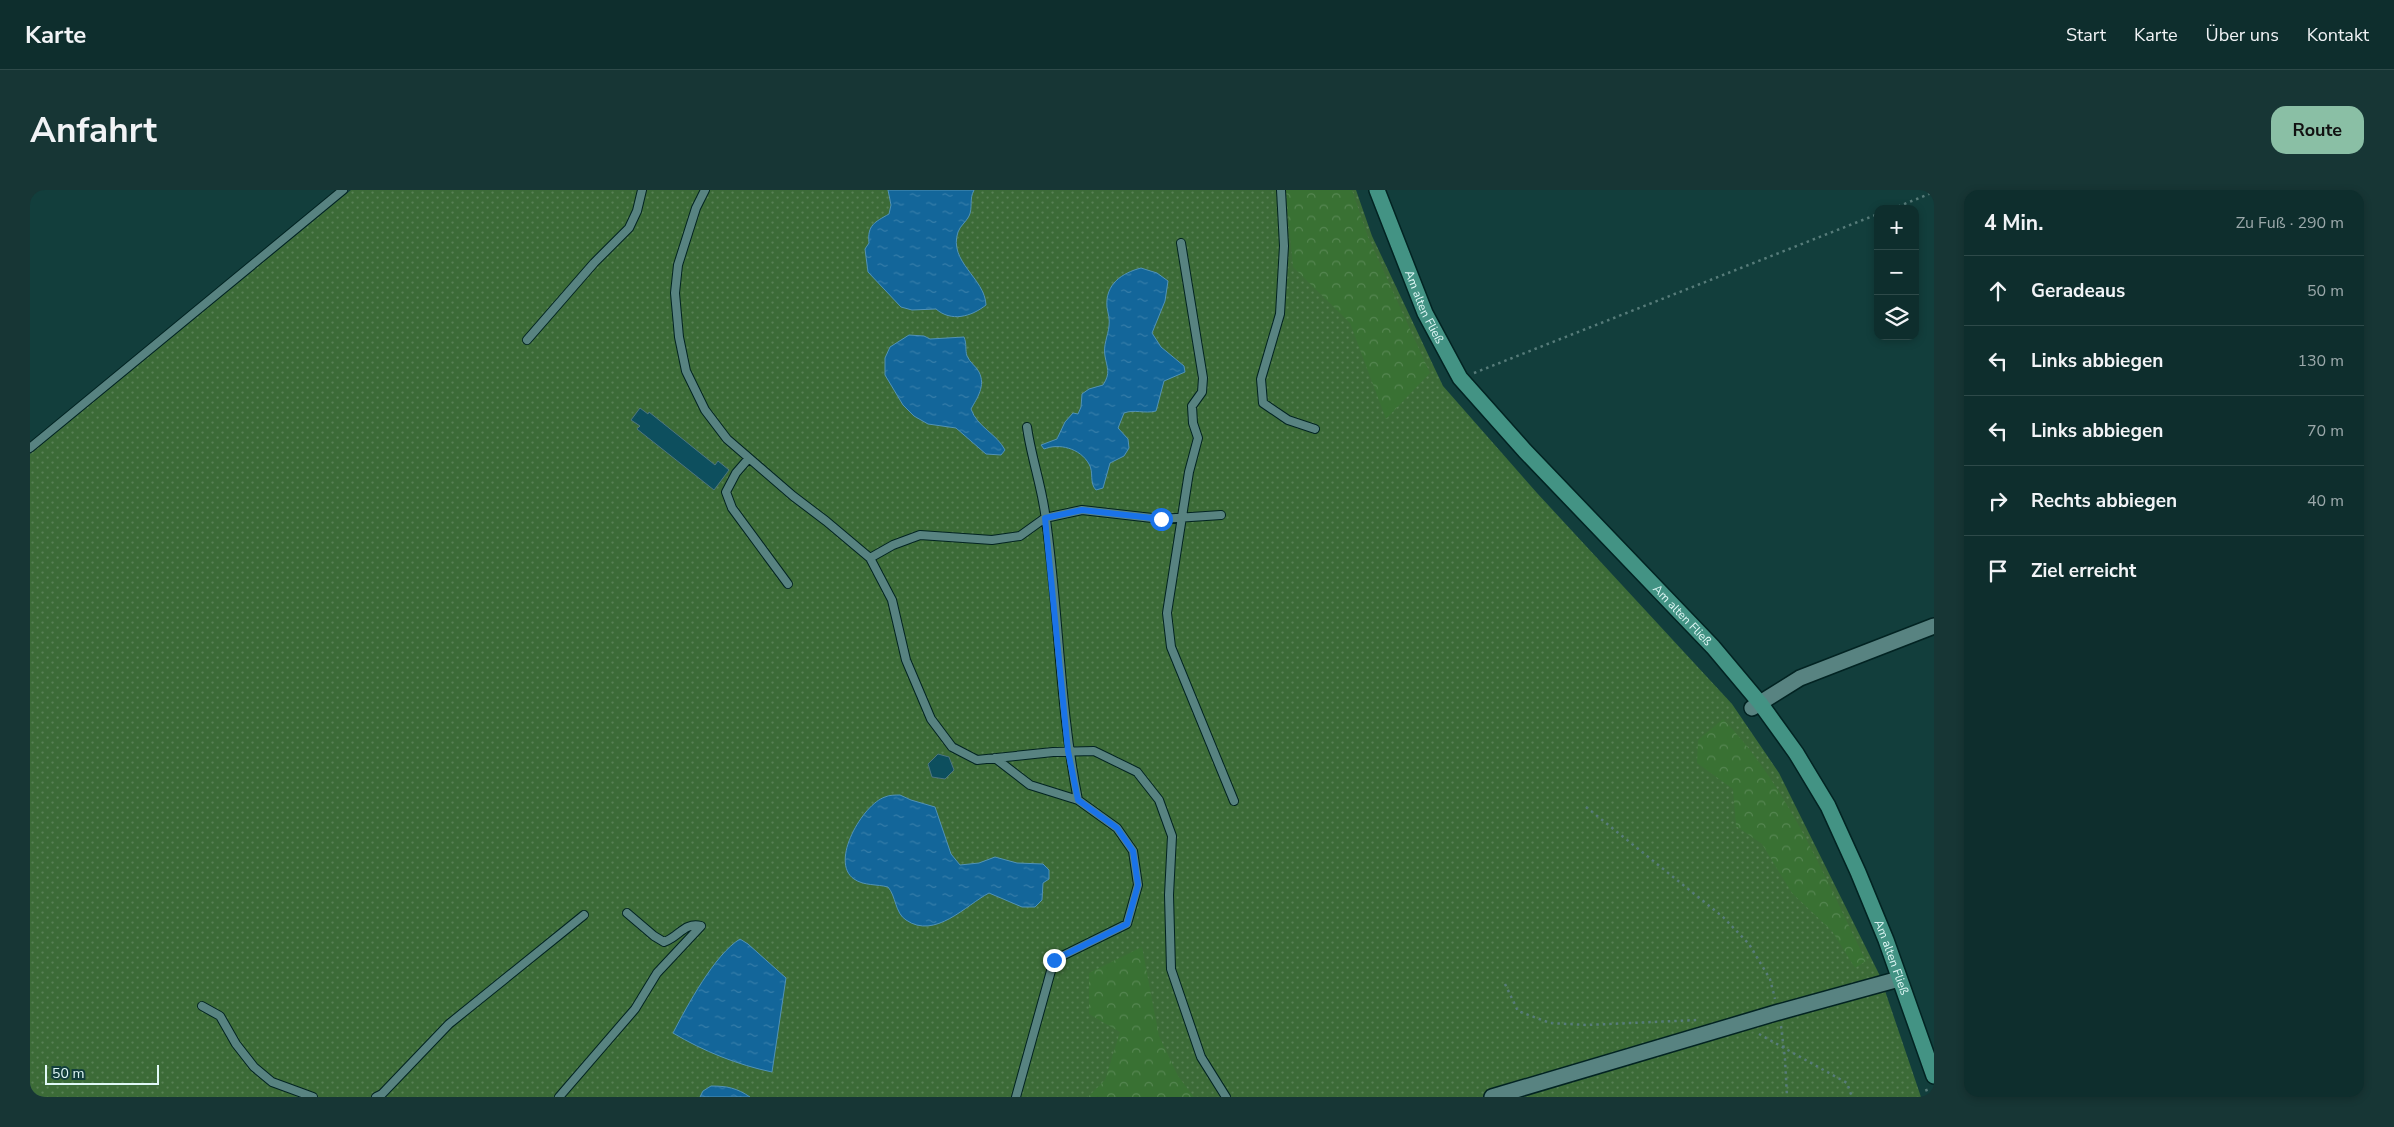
<!DOCTYPE html>
<html lang="de">
<head>
<meta charset="utf-8">
<style>
  body { margin:0; font-family:"Nunito Sans",sans-serif; background:#173635; color:#f1f3f6 }
  .controls { position:absolute; right:15px; top:15px; display:grid; overflow:hidden; border-radius:10px; box-shadow:0 2px 8px #0003 }
  .controls button { width:45px; height:45px; display:grid; place-items:center; padding:0; border:0; border-bottom:1px solid #2e4a49; background:#0e2e2d; color:#f1f3f6; font:25px sans-serif }
  .scale { position:absolute; left:15px; bottom:12px; width:114px; box-sizing:border-box; padding-left:5px; border:2px solid #e1f8f7; border-top:0; font-size:14px; line-height:18px; white-space:nowrap; color:#e1f8f7; -webkit-text-stroke:4px #123e3c; paint-order:stroke }
  .stop { position:absolute; width:15px; height:15px; margin:-11px; border:4px solid #1a73e8; border-radius:50%; background:#fff }
  .stop.end { background:#1a73e8; border-color:#fff; box-shadow:0 1px 5px #0008 }
  .list { margin:0; padding:0; list-style:none }
  h2 { display:flex; justify-content:space-between; align-items:center; height:65px; margin:0; padding:0 20px; font-size:21px }
  h2 small { font-size:16px; font-weight:400; color:#9ba8aa }
  .list li { display:grid; grid-template-columns:32px 1fr auto; gap:15px; align-items:center; box-sizing:border-box; height:70px; padding:0 20px; border-top:1px solid #2e4a49 }
  .list b { display:block; font-size:19px; white-space:nowrap }
  .list em { font-size:16px; font-style:normal; color:#9ba8aa }
  .icon { flex:none; width:28px; height:28px; fill:none; stroke:currentColor; stroke-width:2; stroke-linecap:round; stroke-linejoin:round }
  .map { position:relative; flex:none; width:1904px; height:907px; overflow:hidden; border-radius:15px }
  header { display:flex; align-items:center; gap:30px; box-sizing:border-box; height:70px; padding:0 25px; background:#0e2e2d; border-bottom:1px solid #2e4a49 }
  header strong { font-size:24px }
  nav { display:flex; gap:28px; margin-inline-start:auto; font-size:18px }
  .intro { display:flex; align-items:center; justify-content:space-between; box-sizing:border-box; height:120px; padding:0 30px }
  h1 { margin:0; font-size:35px }
  .button { padding:12px 22px; border-radius:15px; background:#8abfa5; color:#111; font-size:18px; font-weight:700 }
  main { display:flex; gap:30px; padding:0 30px }
  aside { flex:1; background:#0e2e2d; border-radius:15px; box-shadow:0 2px 8px #0003 }
  .map>svg:first-child { display:block }
  .grass { fill:url(#grass-dots) }
  .forest { fill:url(#forest-crowns) }
  .water { fill:url(#water-ripples); stroke:#5192b6 }
  .building { fill:#0d4f5e; stroke:#4d747f }
  .lines { fill:none; stroke-linecap:round; stroke-linejoin:round }
  .service-casing { stroke:#022322; stroke-width:10 }
  .minor-casing { stroke:#022322; stroke-width:18 }
  .secondary-casing { stroke:#022322; stroke-width:18 }
  .path { stroke:#577c7a; stroke-width:2.5; stroke-dasharray:2.5 4; stroke-linecap:butt }
  .service { stroke:#588381; stroke-width:8 }
  .minor { stroke:#588381; stroke-width:15 }
  .secondary { stroke:#439384; stroke-width:15 }
  .route { stroke:#1a73e8; stroke-width:6 }
  .labels { text-anchor:middle; dominant-baseline:central; stroke-width:4; stroke-linejoin:round; paint-order:stroke }
  .street-label { font-size:12px; fill:#e1f8f7; stroke:#123e3c }
</style>
</head>
<body>
<header>
<strong>Karte</strong>
<nav><a>Start</a><a>Karte</a><a>Über uns</a><a>Kontakt</a></nav>
</header>
<div class="intro"><h1>Anfahrt</h1><a class="button">Route</a></div>
<main>
<div class="map">
<svg width="1904" height="907" viewBox="0 0 1904 907">
  <defs>
    <pattern id="grass-dots" width="8" height="8" patternUnits="userSpaceOnUse" patternTransform="scale(1.25)"><rect width="8" height="8" fill="#3c6b37"/><path d="M2 2h.1M6 6h.1" fill="none" stroke="#588155" stroke-width="1.8" stroke-linecap="round"/></pattern>
    <pattern id="forest-crowns" width="20" height="18" patternUnits="userSpaceOnUse" patternTransform="scale(1.25)"><rect width="20" height="18" fill="#397133"/><path d="M2 6a3 3 0 1 1 6 0M12 15a3 3 0 1 1 6 0" fill="none" stroke="#558651"/></pattern>
    <pattern id="water-ripples" width="26" height="14" patternUnits="userSpaceOnUse" patternTransform="scale(1.25)"><rect width="26" height="14" fill="#13669a"/><path d="M2 4q2-2 4 0t4 0M15 11q2-2 4 0t4 0" fill="none" stroke="#357da9"/></pattern>
  </defs>
  <rect width="100%" height="100%" fill="#123e3c"/>
  <path class="grass" d="M 321,0 L 1326,0 L 1342,46 L 1413,196 L 1507,303 L 1702,514 L 1749,583 L 1850,786 L 1891,907 L 0,907 L 0,264 Z"/>
  <path class="forest" d="M 1256,0 L 1322,0 L 1338,47 L 1400,183 L 1356,229 L 1320,133 L 1263,77 Z
    M 1693,529 C 1758,596 1795,688 1836,771 L 1825,778 L 1802,741 L 1762,703 L 1732,654 L 1706,636 L 1703,599 L 1667,573 L 1668,550 Z
    M 1112,757 L 1129,846 L 1148,886 L 1164,907 L 1058,907 L 1075,890 L 1090,842 L 1059,824 L 1059,783 Z"/>
  <path class="water" d="M 858,0 L 944,0 C 939,9 943,18 939,26 C 936,32 930,36 928,42 C 918,72 955,88 956,115 C 941,127 921,132 906,119 L 882,120 L 871,117 L 838,82 L 835,59 L 839,53 C 837,35 845,32 859,24 L 861,15 Z
    M 1111,78 L 1127,83 L 1138,91 L 1135,111 L 1122,143 L 1131,157 L 1154,176 L 1155,182 L 1134,191 L 1126,221 C 1114,224 1105,219 1094,223 L 1088,238 L 1098,249 L 1099,258 L 1094,266 L 1080,273 L 1073,298 L 1066,300 C 1059,293 1064,282 1059,274 C 1050,258 1029,253 1014,259 L 1011,255 L 1027,249 L 1035,232 L 1043,223 L 1048,224 L 1051,217 L 1052,204 L 1059,199 L 1073,195 C 1081,183 1077,178 1075,166 C 1073,155 1078,146 1079,136 C 1080,129 1078,124 1077,117 C 1075,94 1092,83 1111,78 Z
    M 879,145 L 894,146 L 900,149 L 934,147 C 937,154 935,160 937,166 C 940,173 946,176 949,182 C 956,196 947,208 941,219 C 947,237 967,244 975,260 L 971,265 L 956,264 L 926,238 L 898,234 L 884,226 L 873,215 L 855,185 L 855,168 L 860,157 Z
    M 870,605 L 881,610 L 905,617 L 921,664 L 930,675 L 949,673 L 965,667 L 987,673 L 1013,674 L 1019,680 L 1019,689 L 1013,693 L 1012,710 L 1005,717 L 992,717 L 959,703 C 936,715 905,750 876,730 C 865,723 866,706 858,697 C 847,694 834,696 824,689 C 799,672 833,614 855,607 C 859,605 865,605 870,605 Z
    M 710,749 L 718,754 L 756,788 L 742,882 C 708,875 673,861 643,843 C 657,816 685,764 710,749 Z
    M 681,896 C 697,896 707,898 720,907 L 670,907 L 673,901 Z"/>
  <path class="building" d="M 610,218 L 618,224 L 619,222 L 685,275 L 688,271 L 699,280 L 684,300 L 607,239 L 610,236 L 601,230 Z
    M 908,564 L 919,567 L 924,580 L 915,589 L 902,587 L 898,574 Z"/>
  <g class="lines">
    <g class="service-casing">
      <path id="service" d="M 675,0 L 666,18 L 648,75 L 645,103 L 649,147 L 656,181 L 675,220 L 697,249 L 763,306 L 796,331 L 840,368 L 862,410 L 876,470 L 901,529 L 922,557 L 947,570 L 1023,562 L 1064,561 L 1107,582 L 1129,610 L 1142,646 L 1139,705 L 1141,779 L 1171,867 L 1196,907
        M 1251,0 L 1254,56 L 1250,124 L 1231,189 L 1233,213 L 1258,230 L 1285,239
        M 1151,53 L 1173,188 L 1172,202 L 1162,216 L 1163,233 L 1168,248 L 1159,282 L 1137,423 L 1141,457 L 1204,611
        M 497,150 L 564,73 L 599,38 L 607,21 L 612,0
        M 997,237 C 1001,266 1011,294 1015,323 C 1029,418 1029,515 1048,610
        M 0,258 L 313,0
        M 719,268 L 706,283 L 696,302 L 702,318 L 758,394
        M 840,368 L 863,355 L 890,345 L 962,350 L 990,346 L 1015,328 L 1052,320 L 1131,329 L 1191,325
        M 965,568 L 1000,595 L 1048,610 L 1087,638 L 1103,661 L 1108,695 L 1097,734 L 1024,770 L 986,907
        M 172,816 L 190,826 L 206,854 L 224,877 L 242,892 L 283,907
        M 346,907 L 352,904 L 419,834 L 554,725
        M 529,907 L 605,819 L 627,783 L 671,736 C 654,732 649,747 634,752 L 624,746 L 597,723"/>
    </g>
    <g class="minor-casing">
      <path id="minor" d="M 1722,518 L 1770,488 L 1904,436
        M 1462,907 L 1749,822 L 1869,789"/>
    </g>
    <g class="secondary-casing">
      <g id="secondary">
        <path id="s1" d="M 1347,0 L 1395,123 L 1430,188 L 1495,261 L 1683,457 L 1730,513 L 1766,563 L 1798,616 L 1828,682 L 1856,750 L 1904,886"/>
      </g>
    </g>
    <path class="path" d="M 1862,19 L 1904,2
      M 1444,183 L 1848,24
      M 1556,617 L 1693,727 L 1719,754 L 1740,789 L 1745,809
      M 1475,794 L 1488,821 L 1520,833 L 1557,835 L 1667,830
      M 1751,836 L 1755,869 L 1757,907
      M 1729,844 L 1817,893 L 1822,907
      M 1896,899 L 1899,907"/>
    <use href="#service" class="service"/>
    <use href="#minor" class="minor"/>
    <use href="#secondary" class="secondary"/>
  </g>
  <g class="lines">
    <path class="route" d="M 1024,770 L 1097,734 L 1108,695 L 1103,661 L 1087,638 L 1048,610 L 1038,561 L 1015,328 L 1052,320 L 1131,329"/>
  </g>
  <g class="labels">
    <g class="street-label">
      <text stroke="none"><textPath href="#s1" startOffset="126">Am alten Fließ</textPath></text>
      <text stroke="none"><textPath href="#s1" startOffset="531">Am alten Fließ</textPath></text>
      <text stroke="none"><textPath href="#s1" startOffset="936">Am alten Fließ</textPath></text>
    </g>
  </g>
</svg>
<div class="controls">
<button>+</button>
<button>−</button>
<button><svg class="icon" aria-label="layers" viewBox="0 0 24 24"><path d="M12 4l9 5-9 5-9-5zM3 14l9 5 9-5"/></svg></button>
</div>
<div class="scale">50 m</div>
<div class="stop" style="left:1131px;top:329px"></div>
<div class="stop end" style="left:1024px;top:770px"></div>
</div>
<aside>
<h2>4 Min.<small>Zu Fuß · 290 m</small></h2>
<ul class="list">
<li><svg class="icon" aria-label="ahead" viewBox="0 0 24 24"><path d="M12 20V5M6 11l6-6 6 6"/></svg><div><b>Geradeaus</b></div><em>50 m</em></li>
<li><svg class="icon" aria-label="left" viewBox="0 0 24 24"><path d="M17 20v-9H6M10 6l-5 5 5 5"/></svg><div><b>Links abbiegen</b></div><em>130 m</em></li>
<li><svg class="icon" aria-label="left" viewBox="0 0 24 24"><path d="M17 20v-9H6M10 6l-5 5 5 5"/></svg><div><b>Links abbiegen</b></div><em>70 m</em></li>
<li><svg class="icon" aria-label="right" viewBox="0 0 24 24"><path d="M7 20v-9h11M14 6l5 5-5 5"/></svg><div><b>Rechts abbiegen</b></div><em>40 m</em></li>
<li><svg class="icon" aria-label="arrive" viewBox="0 0 24 24"><path d="M6 21V4h12l-3 4 3 4H6"/></svg><div><b>Ziel erreicht</b></div></li>
</ul>
</aside>
</main>
</body>
</html>
